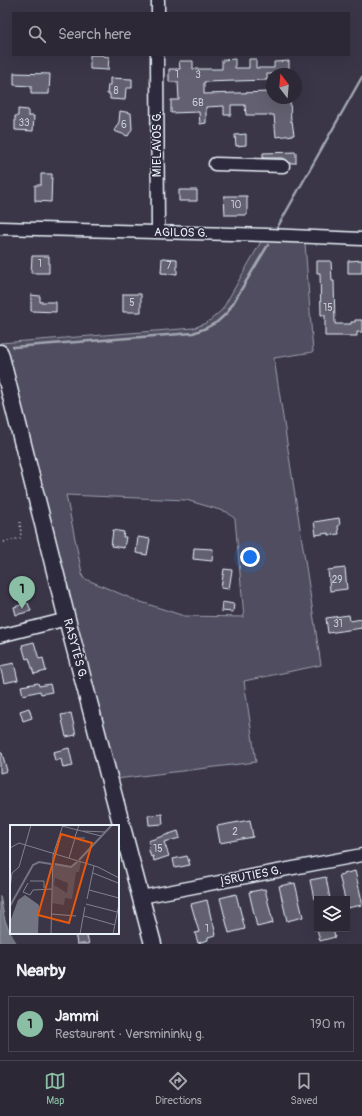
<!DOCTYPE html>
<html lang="en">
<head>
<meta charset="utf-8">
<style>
  body { margin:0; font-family:Pangolin,sans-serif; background:#34303e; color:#f1f3f6 }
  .controls { position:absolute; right:12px; bottom:12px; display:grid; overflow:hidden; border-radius:0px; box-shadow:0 4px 16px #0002 }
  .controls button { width:36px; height:36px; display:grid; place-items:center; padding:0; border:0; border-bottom:1px solid #484451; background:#2c2836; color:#f1f3f6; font:20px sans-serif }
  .compass { position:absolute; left:266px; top:68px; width:36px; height:36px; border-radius:50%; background:#2c2836; box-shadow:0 4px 16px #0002; rotate:344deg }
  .you { position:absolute; left:250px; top:557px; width:14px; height:14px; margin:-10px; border:3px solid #fff; border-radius:50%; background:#1a73e8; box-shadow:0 0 0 6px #1a73e833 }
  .badge { display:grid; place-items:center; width:26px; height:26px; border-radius:50%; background:#8abfa5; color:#111; font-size:13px; font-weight:700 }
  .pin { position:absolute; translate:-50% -33px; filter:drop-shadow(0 1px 2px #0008) }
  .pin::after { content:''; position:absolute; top:21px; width:14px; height:12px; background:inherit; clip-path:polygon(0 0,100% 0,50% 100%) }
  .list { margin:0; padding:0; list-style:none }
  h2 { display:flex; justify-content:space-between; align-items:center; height:52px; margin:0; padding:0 16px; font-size:17px }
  h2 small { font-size:13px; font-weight:400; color:#a6a6ad }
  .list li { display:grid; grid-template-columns:26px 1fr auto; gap:12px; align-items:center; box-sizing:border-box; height:56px; margin:0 8px 8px; padding:0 8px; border:1px solid #484451; border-radius:0px }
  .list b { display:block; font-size:15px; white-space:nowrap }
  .list p { margin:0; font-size:13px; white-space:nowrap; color:#a6a6ad }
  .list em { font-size:13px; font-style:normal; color:#a6a6ad }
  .icon { flex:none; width:22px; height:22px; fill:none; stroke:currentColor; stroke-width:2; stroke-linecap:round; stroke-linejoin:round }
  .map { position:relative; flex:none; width:362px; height:944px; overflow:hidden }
  .search { position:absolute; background:#2c2836; box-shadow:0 4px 16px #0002; left:12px; right:12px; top:12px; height:44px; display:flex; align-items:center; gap:10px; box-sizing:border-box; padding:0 14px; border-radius:0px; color:#a6a6ad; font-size:15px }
  .sheet { height:116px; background:#2c2836 }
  nav { display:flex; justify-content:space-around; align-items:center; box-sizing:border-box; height:56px; border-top:1px solid #484451; background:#2c2836; font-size:11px; color:#a6a6ad }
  nav a { display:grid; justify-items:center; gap:2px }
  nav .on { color:#8abfa5 }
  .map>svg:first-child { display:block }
  .green { fill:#504e5f; stroke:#9ca0ac; fill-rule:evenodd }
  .water { fill:#737482; stroke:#a2a6b1 }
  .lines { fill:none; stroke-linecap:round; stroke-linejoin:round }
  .stream { stroke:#a2a6b1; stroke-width:2.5 }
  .building { fill:#636171; stroke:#e8f1f8 }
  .minor-casing { stroke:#e8f1f8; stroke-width:15 }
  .major-casing { stroke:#e8f1f8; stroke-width:19 }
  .path { stroke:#e8f1f8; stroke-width:1.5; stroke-dasharray:1 3; stroke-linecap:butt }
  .minor { stroke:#2f2a3d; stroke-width:12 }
  .major { stroke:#2f2a3d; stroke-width:16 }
  .labels { text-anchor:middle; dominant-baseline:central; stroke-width:3; stroke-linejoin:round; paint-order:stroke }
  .number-label { font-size:10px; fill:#c7cdd6 }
  .street-label { font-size:12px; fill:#e8f1f8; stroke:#2f2a3d }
  .inset-river { fill:none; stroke:#737482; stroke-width:2 }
  .inset-road { fill:none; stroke:#80818e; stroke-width:1 }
  .view { fill:#e8590c; fill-opacity:0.15; stroke:#e8590c; stroke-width:2 }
  .inset-edge { fill:none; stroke:#e8f1f8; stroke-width:2 }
</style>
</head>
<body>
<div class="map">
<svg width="362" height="944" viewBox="0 0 362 944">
  <rect width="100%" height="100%" fill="#3a3648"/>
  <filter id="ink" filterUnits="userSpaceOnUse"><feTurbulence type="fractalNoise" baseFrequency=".025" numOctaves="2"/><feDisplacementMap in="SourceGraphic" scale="8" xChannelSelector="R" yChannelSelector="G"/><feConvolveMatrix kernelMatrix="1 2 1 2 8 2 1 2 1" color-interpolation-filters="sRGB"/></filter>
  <g filter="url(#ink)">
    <path class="green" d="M 262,240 L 305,243 L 313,352 L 274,358 L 321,665 L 244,681 L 256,762 L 116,779 L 0,343 L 194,328 L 208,322 L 222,310 ZM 66,495 L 186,500 L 227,512 L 235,519 L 244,617 L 184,616 L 135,600 L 83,578 Z"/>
    <path class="water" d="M 0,896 L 5,921 L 16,944 L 0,944 Z"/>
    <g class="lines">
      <path class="stream" d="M 277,228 L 362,77
        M 13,347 L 193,333 L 206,328 L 217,322 L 227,313 L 268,245"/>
    </g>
    <path class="building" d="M 90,55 L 103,55 L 103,56 L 109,57 L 108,70 L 90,69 Z
      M 235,59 L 235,68 L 249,68 L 249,59 L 256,59 L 256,68 L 274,68 L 274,62 L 289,61 L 289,74 L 267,74 L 267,80 L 204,82 L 204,94 L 271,92 L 271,98 L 290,98 L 291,122 L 292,121 L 294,135 L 276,137 L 274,115 L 246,115 L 245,105 L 231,105 L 231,115 L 224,115 L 224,106 L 206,107 L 206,123 L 200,124 L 199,112 L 171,113 L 171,100 L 179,100 L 178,82 L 169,82 L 169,69 L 180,69 L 179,61 L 193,61 L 193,69 L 222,69 L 222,60 Z
      M 14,73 L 50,74 L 49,94 L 31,94 L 31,86 L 14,85 Z
      M 110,78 L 132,79 L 132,88 L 126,88 L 125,100 L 110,99 L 110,94 L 107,94 L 108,85 L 110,85 Z
      M 18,109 L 28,110 L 28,116 L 34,116 L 33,131 L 15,130 L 15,116 L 18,116 Z
      M 120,111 L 131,113 L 132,129 L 128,136 L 114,131 L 119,122 Z
      M 246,134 L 246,145 L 236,146 L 235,135 Z
      M 296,152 L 296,163 L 290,163 L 287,160 L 283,158 L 263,158 L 263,153 Z
      M 41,174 L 52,174 L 51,202 L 35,201 L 35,185 L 41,185 Z
      M 179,190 L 197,190 L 197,201 L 179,201 Z
      M 224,196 L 247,196 L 247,215 L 225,215 Z
      M 32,256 L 49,256 L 49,273 L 31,273 Z
      M 162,258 L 177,259 L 177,274 L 161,273 Z
      M 362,260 L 362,273 L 348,273 L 348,261 Z
      M 317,261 L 331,261 L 332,281 L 334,281 L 335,324 L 351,324 L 351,322 L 355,322 L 355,320 L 362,320 L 362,332 L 357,332 L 357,336 L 325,336 L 325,315 L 321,315 L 320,273 L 317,273 Z
      M 123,294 L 141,294 L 141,312 L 123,312 Z
      M 31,295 L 40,296 L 40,302 L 56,302 L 56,312 L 31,311 Z
      M 339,518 L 340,525 L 338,526 L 339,534 L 329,535 L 328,533 L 316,535 L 314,522 Z
      M 113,530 L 124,532 L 123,537 L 126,537 L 124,548 L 111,546 Z
      M 138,537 L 150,539 L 147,555 L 136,553 Z
      M 194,548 L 213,549 L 212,561 L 193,559 Z
      M 345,568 L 347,589 L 330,591 L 328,570 Z
      M 224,569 L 232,570 L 229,589 L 221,588 Z
      M 222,602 L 234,604 L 233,612 L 221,611 Z
      M 28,603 L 31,611 L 16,615 L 14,607 Z
      M 349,615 L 350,621 L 362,619 L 362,628 L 328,633 L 326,618 Z
      M 34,642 L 39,659 L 43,658 L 46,671 L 34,674 L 29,658 L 26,659 L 22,645 Z
      M 14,663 L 18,680 L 4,683 L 0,666 Z
      M 38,683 L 39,686 L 50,684 L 52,692 L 41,694 L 40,691 L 23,695 L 21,686 Z
      M 29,708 L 32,718 L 23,721 L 20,711 Z
      M 71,713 L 76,735 L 66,737 L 61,715 Z
      M 69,748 L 73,766 L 63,768 L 61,759 L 55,761 L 53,752 Z
      M 0,753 L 2,753 L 7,771 L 0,773 Z
      M 162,814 L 163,824 L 149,825 L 148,815 Z
      M 250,820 L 253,837 L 220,843 L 217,826 Z
      M 178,831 L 180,838 L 164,842 L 169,856 L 154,861 L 153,856 L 151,857 L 148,847 L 150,846 L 148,841 Z
      M 187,856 L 190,865 L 175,868 L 173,859 Z
      M 355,871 L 362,901 L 362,905 L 347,908 L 347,899 L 345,899 L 339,875 Z
      M 326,877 L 330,899 L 314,899 L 310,880 Z
      M 295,883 L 303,917 L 287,921 L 279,886 Z
      M 265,889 L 273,923 L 257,927 L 249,892 Z
      M 236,894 L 245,929 L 229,933 L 220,898 Z
      M 207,900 L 212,922 L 213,922 L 216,935 L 208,937 L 208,940 L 198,943 L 195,933 L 199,932 L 191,904 Z
      M 317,929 L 333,929 L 335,937 L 320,941 Z
      M 75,933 L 86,933 L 89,944 L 77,944 Z"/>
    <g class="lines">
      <g class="minor-casing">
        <path id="minor" d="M 158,13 L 158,0
          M 157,55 L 158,232
          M 215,164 L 283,166
          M 0,228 L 267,235 L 362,239
          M 0,636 L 67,619
          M 141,897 L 362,855"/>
      </g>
      <g class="major-casing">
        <path id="major" d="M 0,353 L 67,619 L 153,944"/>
      </g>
      <path class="path" d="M 0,543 L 20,538 L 21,533 L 20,522"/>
      <use href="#minor" class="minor"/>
      <use href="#major" class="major"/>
    </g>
  </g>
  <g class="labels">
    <g class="number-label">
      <text x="177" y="75">1</text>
      <text x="198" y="75">3</text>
      <text x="116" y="91">8</text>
      <text x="198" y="103">6B</text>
      <text x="24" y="123">33</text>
      <text x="124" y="125">6</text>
      <text x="236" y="205">10</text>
      <text x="40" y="264">1</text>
      <text x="169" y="266">7</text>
      <text x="132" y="303">5</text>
      <text x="328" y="308">15</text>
      <text x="337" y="580">29</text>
      <text x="338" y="624">31</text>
      <text x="235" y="832">2</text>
      <text x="158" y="849">15</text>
      <text x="207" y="929">1</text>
    </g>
    <g class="street-label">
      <text transform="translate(157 144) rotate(-90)">MIELAVOS G.</text>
      <text transform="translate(181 233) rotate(1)">AGILOS G.</text>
      <text transform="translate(75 649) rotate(75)">RASYTĖS G.</text>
      <text transform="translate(251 876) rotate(-11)">ĮSRUTIES G.</text>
    </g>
  </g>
  <g transform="translate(10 825)">
    <rect width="109" height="109" fill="#3a3648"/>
    <path d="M 68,36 L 71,37 L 69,47 L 66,47 L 62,74 L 55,73 L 54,80 L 42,78 L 43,38 L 60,42 ZM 45,53 L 58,58 L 57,68 L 44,60 Z" fill="#504e5f" fill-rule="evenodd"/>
    <path d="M 15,70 L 29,80 L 28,109 L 0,109 L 0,97 L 8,75 Z" fill="#737482"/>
    <path class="inset-river" d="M 69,35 L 102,0M 45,39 L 61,42 L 67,37M 0,81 L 23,40 L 29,37 L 41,39"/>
    <path class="inset-road" d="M 52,1 L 91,11M 73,6 L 95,7M 65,12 L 69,0M 0,23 L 9,18 L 88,42 L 109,53M 59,33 L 65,13 L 75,13M 83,48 L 108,58M 20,56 L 34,56 L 34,63M 18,58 L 13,67 L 20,70 L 23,65 L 42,64M 0,64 L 2,48 L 9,42 L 21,0M 79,65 L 109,73M 77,74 L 84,41M 76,79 L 107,87M 41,89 L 66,91M 74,91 L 105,100M 41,109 L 43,30 L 53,0M 70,109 L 75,82M 103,109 L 109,79"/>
    <path class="view" d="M 51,9 L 82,18 L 59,98 L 28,90 Z"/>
    <rect width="109" height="109" class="inset-edge"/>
  </g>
</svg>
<div class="controls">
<button><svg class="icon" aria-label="layers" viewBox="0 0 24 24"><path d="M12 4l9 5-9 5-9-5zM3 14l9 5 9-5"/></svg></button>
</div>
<svg class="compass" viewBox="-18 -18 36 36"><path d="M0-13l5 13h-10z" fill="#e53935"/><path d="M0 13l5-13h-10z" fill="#a6a6ad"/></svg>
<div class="you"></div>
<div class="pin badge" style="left:22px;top:609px">1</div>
<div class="search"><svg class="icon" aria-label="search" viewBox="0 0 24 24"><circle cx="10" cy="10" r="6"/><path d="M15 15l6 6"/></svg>Search here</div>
</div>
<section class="sheet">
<h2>Nearby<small></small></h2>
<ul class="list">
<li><span class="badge">1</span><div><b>Jammi</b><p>Restaurant · Versmininkų g.</p></div><em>190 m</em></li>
</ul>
</section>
<nav>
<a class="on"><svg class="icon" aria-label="map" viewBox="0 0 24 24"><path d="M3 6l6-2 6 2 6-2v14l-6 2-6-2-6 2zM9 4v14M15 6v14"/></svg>Map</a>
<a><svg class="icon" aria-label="directions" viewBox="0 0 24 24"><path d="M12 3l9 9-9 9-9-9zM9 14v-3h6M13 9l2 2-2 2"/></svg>Directions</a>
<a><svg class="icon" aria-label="saved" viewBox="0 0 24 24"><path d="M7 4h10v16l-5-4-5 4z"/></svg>Saved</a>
</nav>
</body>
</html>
